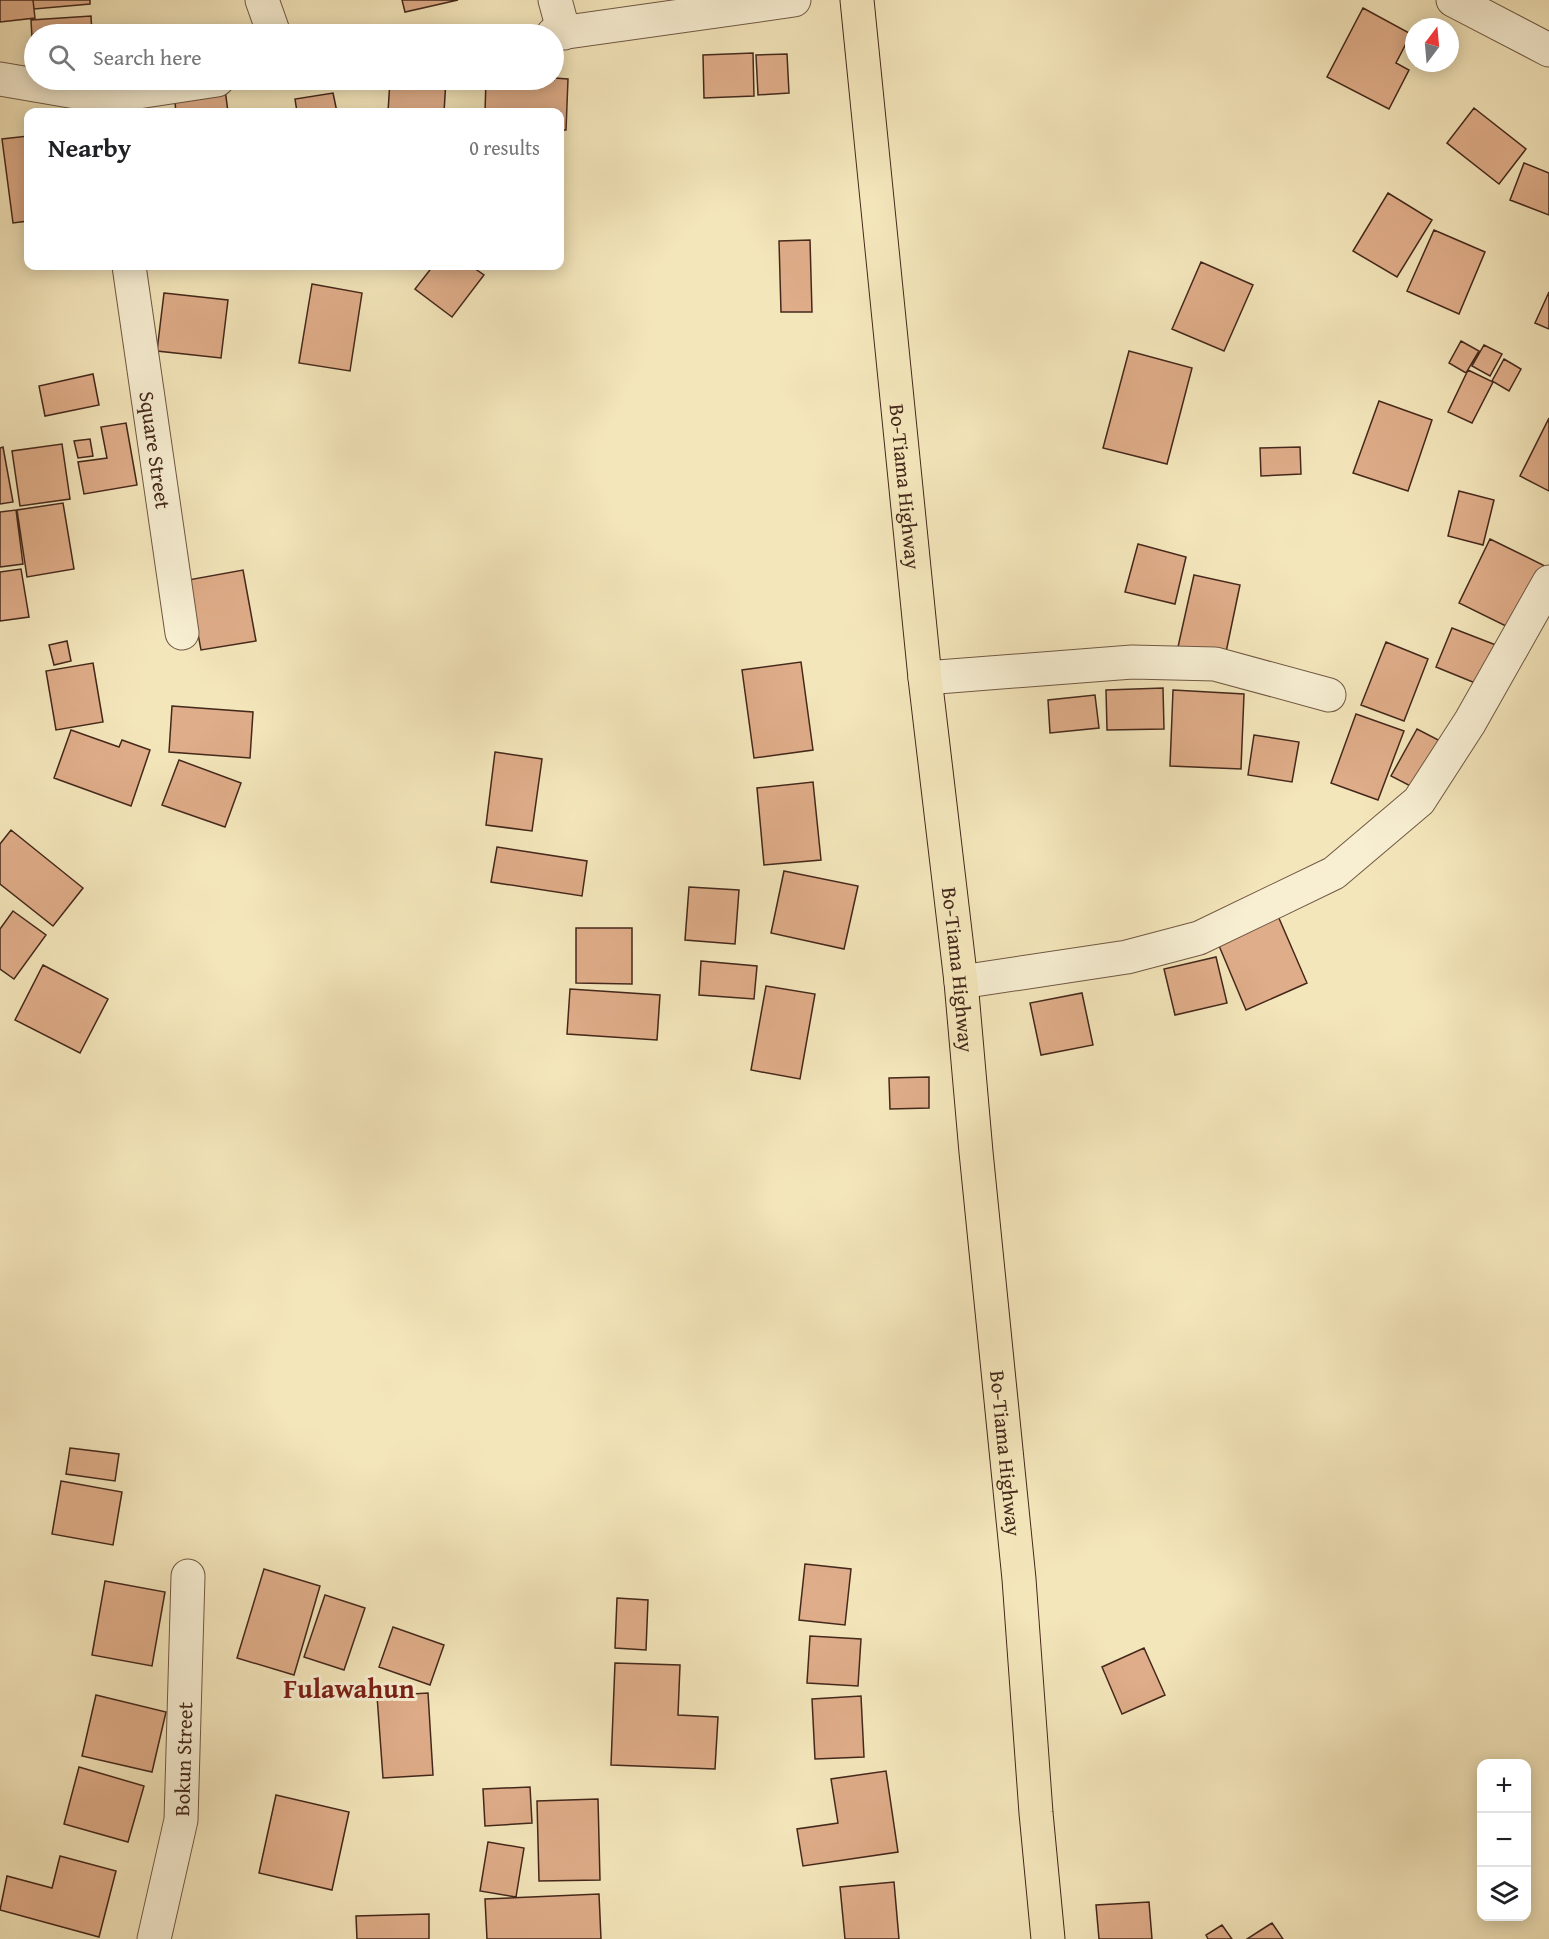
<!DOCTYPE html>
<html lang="en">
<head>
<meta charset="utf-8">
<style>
  body { margin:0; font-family:"Gentium Book Plus",serif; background:#f6f6f6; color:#202124 }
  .controls { position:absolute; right:18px; bottom:18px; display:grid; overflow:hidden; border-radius:12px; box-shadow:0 3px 15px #0003 }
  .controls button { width:54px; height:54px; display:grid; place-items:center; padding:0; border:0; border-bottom:2px solid #e0e0e0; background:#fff; color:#202124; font:30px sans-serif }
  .compass { position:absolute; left:1405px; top:18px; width:54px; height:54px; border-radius:50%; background:#fff; box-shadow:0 3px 15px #0003; rotate:16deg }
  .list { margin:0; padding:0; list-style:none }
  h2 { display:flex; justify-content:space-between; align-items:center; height:78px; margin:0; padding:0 24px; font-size:26px }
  h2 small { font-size:20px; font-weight:400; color:#757577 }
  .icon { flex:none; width:33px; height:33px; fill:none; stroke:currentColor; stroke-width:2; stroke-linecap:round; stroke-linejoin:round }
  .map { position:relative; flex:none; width:1549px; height:1939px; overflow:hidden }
  .search { position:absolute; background:#fff; box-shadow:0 3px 15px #0003; left:24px; top:24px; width:540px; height:66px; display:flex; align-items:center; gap:15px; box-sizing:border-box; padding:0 21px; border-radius:33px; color:#757577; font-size:22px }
  .panel { position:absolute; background:#fff; box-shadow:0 3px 15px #0003; left:24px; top:108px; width:540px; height:162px; border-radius:12px }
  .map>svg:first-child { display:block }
  .building { fill:#dfad89; stroke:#44281b; stroke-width:1.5 }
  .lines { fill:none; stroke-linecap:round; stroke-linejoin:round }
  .minor-casing { stroke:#705843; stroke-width:35 }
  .highway-casing { stroke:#44281b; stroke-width:35 }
  .minor { stroke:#f8efd3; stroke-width:33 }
  .highway { stroke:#f4e6bb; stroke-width:33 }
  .labels { text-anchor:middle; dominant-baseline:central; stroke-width:6; stroke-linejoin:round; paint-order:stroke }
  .street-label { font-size:21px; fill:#44281b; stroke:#f8efd3 }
  .district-label { font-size:27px; font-weight:bold; fill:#7a1f14; stroke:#f8efd3 }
</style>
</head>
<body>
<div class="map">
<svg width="1549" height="1939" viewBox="0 0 1549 1939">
  <rect width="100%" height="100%" fill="#f4e6bb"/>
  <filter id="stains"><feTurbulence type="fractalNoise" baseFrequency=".00333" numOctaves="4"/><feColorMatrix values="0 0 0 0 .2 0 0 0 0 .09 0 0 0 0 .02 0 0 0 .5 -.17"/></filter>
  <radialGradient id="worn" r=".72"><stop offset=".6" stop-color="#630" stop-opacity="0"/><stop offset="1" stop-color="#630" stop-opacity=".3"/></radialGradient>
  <path class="building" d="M 0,0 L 33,0 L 35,18 L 0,22 Z
    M 33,0 L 90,0 L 90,4 L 34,9 Z
    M 402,0 L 458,0 L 405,12 Z
    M 1363,8 L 1411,34 L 1396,63 L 1409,70 L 1389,109 L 1327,77 Z
    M 91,16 L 92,34 L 34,34 L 34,73 L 31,20 Z
    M 753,53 L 754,96 L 704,98 L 703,55 Z
    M 787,54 L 789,93 L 758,95 L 756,55 Z
    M 554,78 L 568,79 L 566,130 L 560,130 L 560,112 L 485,112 L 486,80 L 554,80 Z
    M 390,80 L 446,80 L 444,112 L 388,112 Z
    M 225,89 L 228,112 L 176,112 L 174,93 Z
    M 333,93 L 337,112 L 297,112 L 295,99 Z
    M 1474,108 L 1526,149 L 1499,184 L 1447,143 Z
    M 28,136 L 28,221 L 13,223 L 2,139 Z
    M 1524,163 L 1549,173 L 1549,215 L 1510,200 Z
    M 1388,193 L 1432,220 L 1397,277 L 1353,251 Z
    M 1434,230 L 1485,252 L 1459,314 L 1407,291 Z
    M 810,240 L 812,312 L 781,312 L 779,241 Z
    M 1201,262 L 1253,285 L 1224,351 L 1172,329 Z
    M 433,266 L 471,266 L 484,275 L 452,317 L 415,289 Z
    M 312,284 L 362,293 L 350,371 L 299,363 Z
    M 1549,292 L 1549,329 L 1535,323 Z
    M 164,293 L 228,300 L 221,358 L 157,351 Z
    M 1461,341 L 1479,351 L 1466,373 L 1449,363 Z
    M 1484,345 L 1502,354 L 1490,376 L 1472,366 Z
    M 1129,351 L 1192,368 L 1167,464 L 1103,448 Z
    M 1504,359 L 1521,369 L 1509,391 L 1492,381 Z
    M 1468,370 L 1493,382 L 1472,423 L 1448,412 Z
    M 93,374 L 99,405 L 45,416 L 39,386 Z
    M 1379,401 L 1432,420 L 1408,491 L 1353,473 Z
    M 1549,418 L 1549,491 L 1520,476 Z
    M 126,423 L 137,485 L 84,494 L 78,462 L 107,458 L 101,427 Z
    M 90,439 L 93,456 L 78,458 L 74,441 Z
    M 62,444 L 70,499 L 20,506 L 12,451 Z
    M 3,447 L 13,502 L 0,504 L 0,448 Z
    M 1300,447 L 1301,474 L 1261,476 L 1260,448 Z
    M 1459,491 L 1494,500 L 1483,545 L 1448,536 Z
    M 63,503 L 74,569 L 27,577 L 17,510 Z
    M 16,510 L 23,564 L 0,567 L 0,512 Z
    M 1490,539 L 1545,566 L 1514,630 L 1459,603 Z
    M 1138,544 L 1186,557 L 1175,604 L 1125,592 Z
    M 21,569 L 29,617 L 0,621 L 0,572 Z
    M 243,570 L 256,641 L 201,650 L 188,580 Z
    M 1194,575 L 1240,585 L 1225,657 L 1178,647 Z
    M 1452,628 L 1501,647 L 1485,687 L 1436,667 Z
    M 67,641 L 71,661 L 54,665 L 49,645 Z
    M 1386,642 L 1428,659 L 1404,721 L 1361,705 Z
    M 801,662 L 813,750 L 754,758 L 742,670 Z
    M 93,663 L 103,722 L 56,730 L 46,671 Z
    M 1163,688 L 1164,729 L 1107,730 L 1106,690 Z
    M 1173,690 L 1244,694 L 1241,769 L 1170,766 Z
    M 1095,695 L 1099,728 L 1050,733 L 1048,700 Z
    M 172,706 L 253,712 L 250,758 L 169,752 Z
    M 1356,714 L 1404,731 L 1378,800 L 1331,783 Z
    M 1417,729 L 1448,745 L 1422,792 L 1391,776 Z
    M 71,730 L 119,747 L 122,740 L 150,750 L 131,806 L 54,778 Z
    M 1254,735 L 1299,742 L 1292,782 L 1248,775 Z
    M 495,752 L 542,759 L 532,831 L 486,825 Z
    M 179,760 L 241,783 L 225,827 L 162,805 Z
    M 813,782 L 821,860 L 764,865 L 757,788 Z
    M 11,830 L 83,888 L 53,926 L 0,884 L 0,844 Z
    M 497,847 L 587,861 L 582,896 L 491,882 Z
    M 784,871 L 858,886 L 844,949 L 771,933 Z
    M 689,887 L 739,890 L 735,944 L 685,940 Z
    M 13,911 L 46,935 L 14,979 L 0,969 L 0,929 Z
    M 1278,916 L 1307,983 L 1246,1010 L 1217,941 Z
    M 576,928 L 632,928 L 632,984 L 576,983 Z
    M 1216,957 L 1227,1003 L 1175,1015 L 1164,969 Z
    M 701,961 L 757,966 L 754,999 L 699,995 Z
    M 43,965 L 108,999 L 80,1053 L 15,1020 Z
    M 766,986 L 815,994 L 800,1079 L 751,1070 Z
    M 570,989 L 660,995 L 657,1040 L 567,1034 Z
    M 1082,993 L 1093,1045 L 1041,1055 L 1030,1003 Z
    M 929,1077 L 929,1108 L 890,1109 L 889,1078 Z
    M 70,1448 L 119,1454 L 115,1481 L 66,1474 Z
    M 61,1481 L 122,1492 L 113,1545 L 52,1534 Z
    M 805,1564 L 851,1569 L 845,1625 L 799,1620 Z
    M 264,1569 L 320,1586 L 294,1675 L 237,1658 Z
    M 105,1581 L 165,1592 L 152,1666 L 92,1655 Z
    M 325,1595 L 365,1608 L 344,1670 L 304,1657 Z
    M 617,1598 L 648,1600 L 646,1650 L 615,1648 Z
    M 393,1627 L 444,1645 L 430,1685 L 379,1667 Z
    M 810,1636 L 861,1639 L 858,1686 L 807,1683 Z
    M 1144,1648 L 1165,1695 L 1122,1714 L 1102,1667 Z
    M 615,1663 L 680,1665 L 678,1715 L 718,1717 L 715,1769 L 611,1765 Z
    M 428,1693 L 433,1775 L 383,1778 L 377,1696 Z
    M 96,1695 L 166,1712 L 152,1772 L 82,1756 Z
    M 861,1696 L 864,1757 L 815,1759 L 812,1699 Z
    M 79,1767 L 144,1786 L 128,1842 L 64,1824 Z
    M 886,1771 L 898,1852 L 803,1866 L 797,1829 L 838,1823 L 831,1779 Z
    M 530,1787 L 532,1823 L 485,1826 L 483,1789 Z
    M 276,1795 L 349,1812 L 332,1890 L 259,1873 Z
    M 598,1799 L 600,1880 L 539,1881 L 537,1801 Z
    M 488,1842 L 524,1848 L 516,1897 L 480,1891 Z
    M 60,1856 L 116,1871 L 99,1937 L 0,1910 L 7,1876 L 52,1888 Z
    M 894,1882 L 899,1939 L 845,1939 L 840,1887 Z
    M 599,1894 L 601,1939 L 487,1939 L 485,1899 Z
    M 1149,1902 L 1152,1939 L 1099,1939 L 1096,1905 Z
    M 429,1914 L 429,1939 L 357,1939 L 356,1916 Z
    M 1272,1923 L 1283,1939 L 1247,1939 L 1261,1930 Z
    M 1222,1925 L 1232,1939 L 1208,1939 L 1206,1935 Z"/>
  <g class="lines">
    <g class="minor-casing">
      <g id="minor">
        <path d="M 262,0 L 274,34"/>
        <path d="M 555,0 L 564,33"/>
        <path d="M 1453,0 L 1549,50"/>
        <path d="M 553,34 L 794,0"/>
        <path d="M 0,79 L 105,97 L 217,80"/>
        <path id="s1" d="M 129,266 L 182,633"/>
        <path d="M 925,678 L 1132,662 L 1215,664 L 1329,695"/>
        <path d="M 961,982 L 1127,957 L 1199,938 L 1334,873 L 1419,801 L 1470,722 L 1549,582"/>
        <path id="s2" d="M 154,1939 L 181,1820 L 188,1576"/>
      </g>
    </g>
    <g class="highway-casing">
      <g id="highway">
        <path id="s3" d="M 857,0 L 925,678 L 961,982 L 976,1152 L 1019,1579 L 1036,1813 L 1048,1939"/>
      </g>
    </g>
    <use href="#minor" class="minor"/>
    <use href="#highway" class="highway"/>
  </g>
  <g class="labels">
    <g class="street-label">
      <text stroke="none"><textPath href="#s1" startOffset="186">Square Street</textPath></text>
      <text stroke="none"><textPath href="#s3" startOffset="489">Bo-Tiama Highway</textPath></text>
      <text stroke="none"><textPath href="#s3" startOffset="975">Bo-Tiama Highway</textPath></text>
      <text stroke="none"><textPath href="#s3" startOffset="1461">Bo-Tiama Highway</textPath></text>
      <text stroke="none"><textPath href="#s2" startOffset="183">Bokun Street</textPath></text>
    </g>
    <g class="district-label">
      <text x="349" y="1688">Fulawahun</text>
    </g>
  </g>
  <rect width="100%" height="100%" filter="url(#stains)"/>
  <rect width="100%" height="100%" fill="url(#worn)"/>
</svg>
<div class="controls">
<button>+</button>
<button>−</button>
<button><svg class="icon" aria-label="layers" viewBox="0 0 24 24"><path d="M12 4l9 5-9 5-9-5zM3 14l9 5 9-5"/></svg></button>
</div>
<svg class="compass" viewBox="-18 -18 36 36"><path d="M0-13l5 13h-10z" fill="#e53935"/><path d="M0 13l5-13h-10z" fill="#757577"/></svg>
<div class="search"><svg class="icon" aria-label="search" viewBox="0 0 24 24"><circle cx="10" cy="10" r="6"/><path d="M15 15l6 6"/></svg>Search here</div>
<section class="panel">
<h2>Nearby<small>0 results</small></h2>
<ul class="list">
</ul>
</section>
</div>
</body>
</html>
